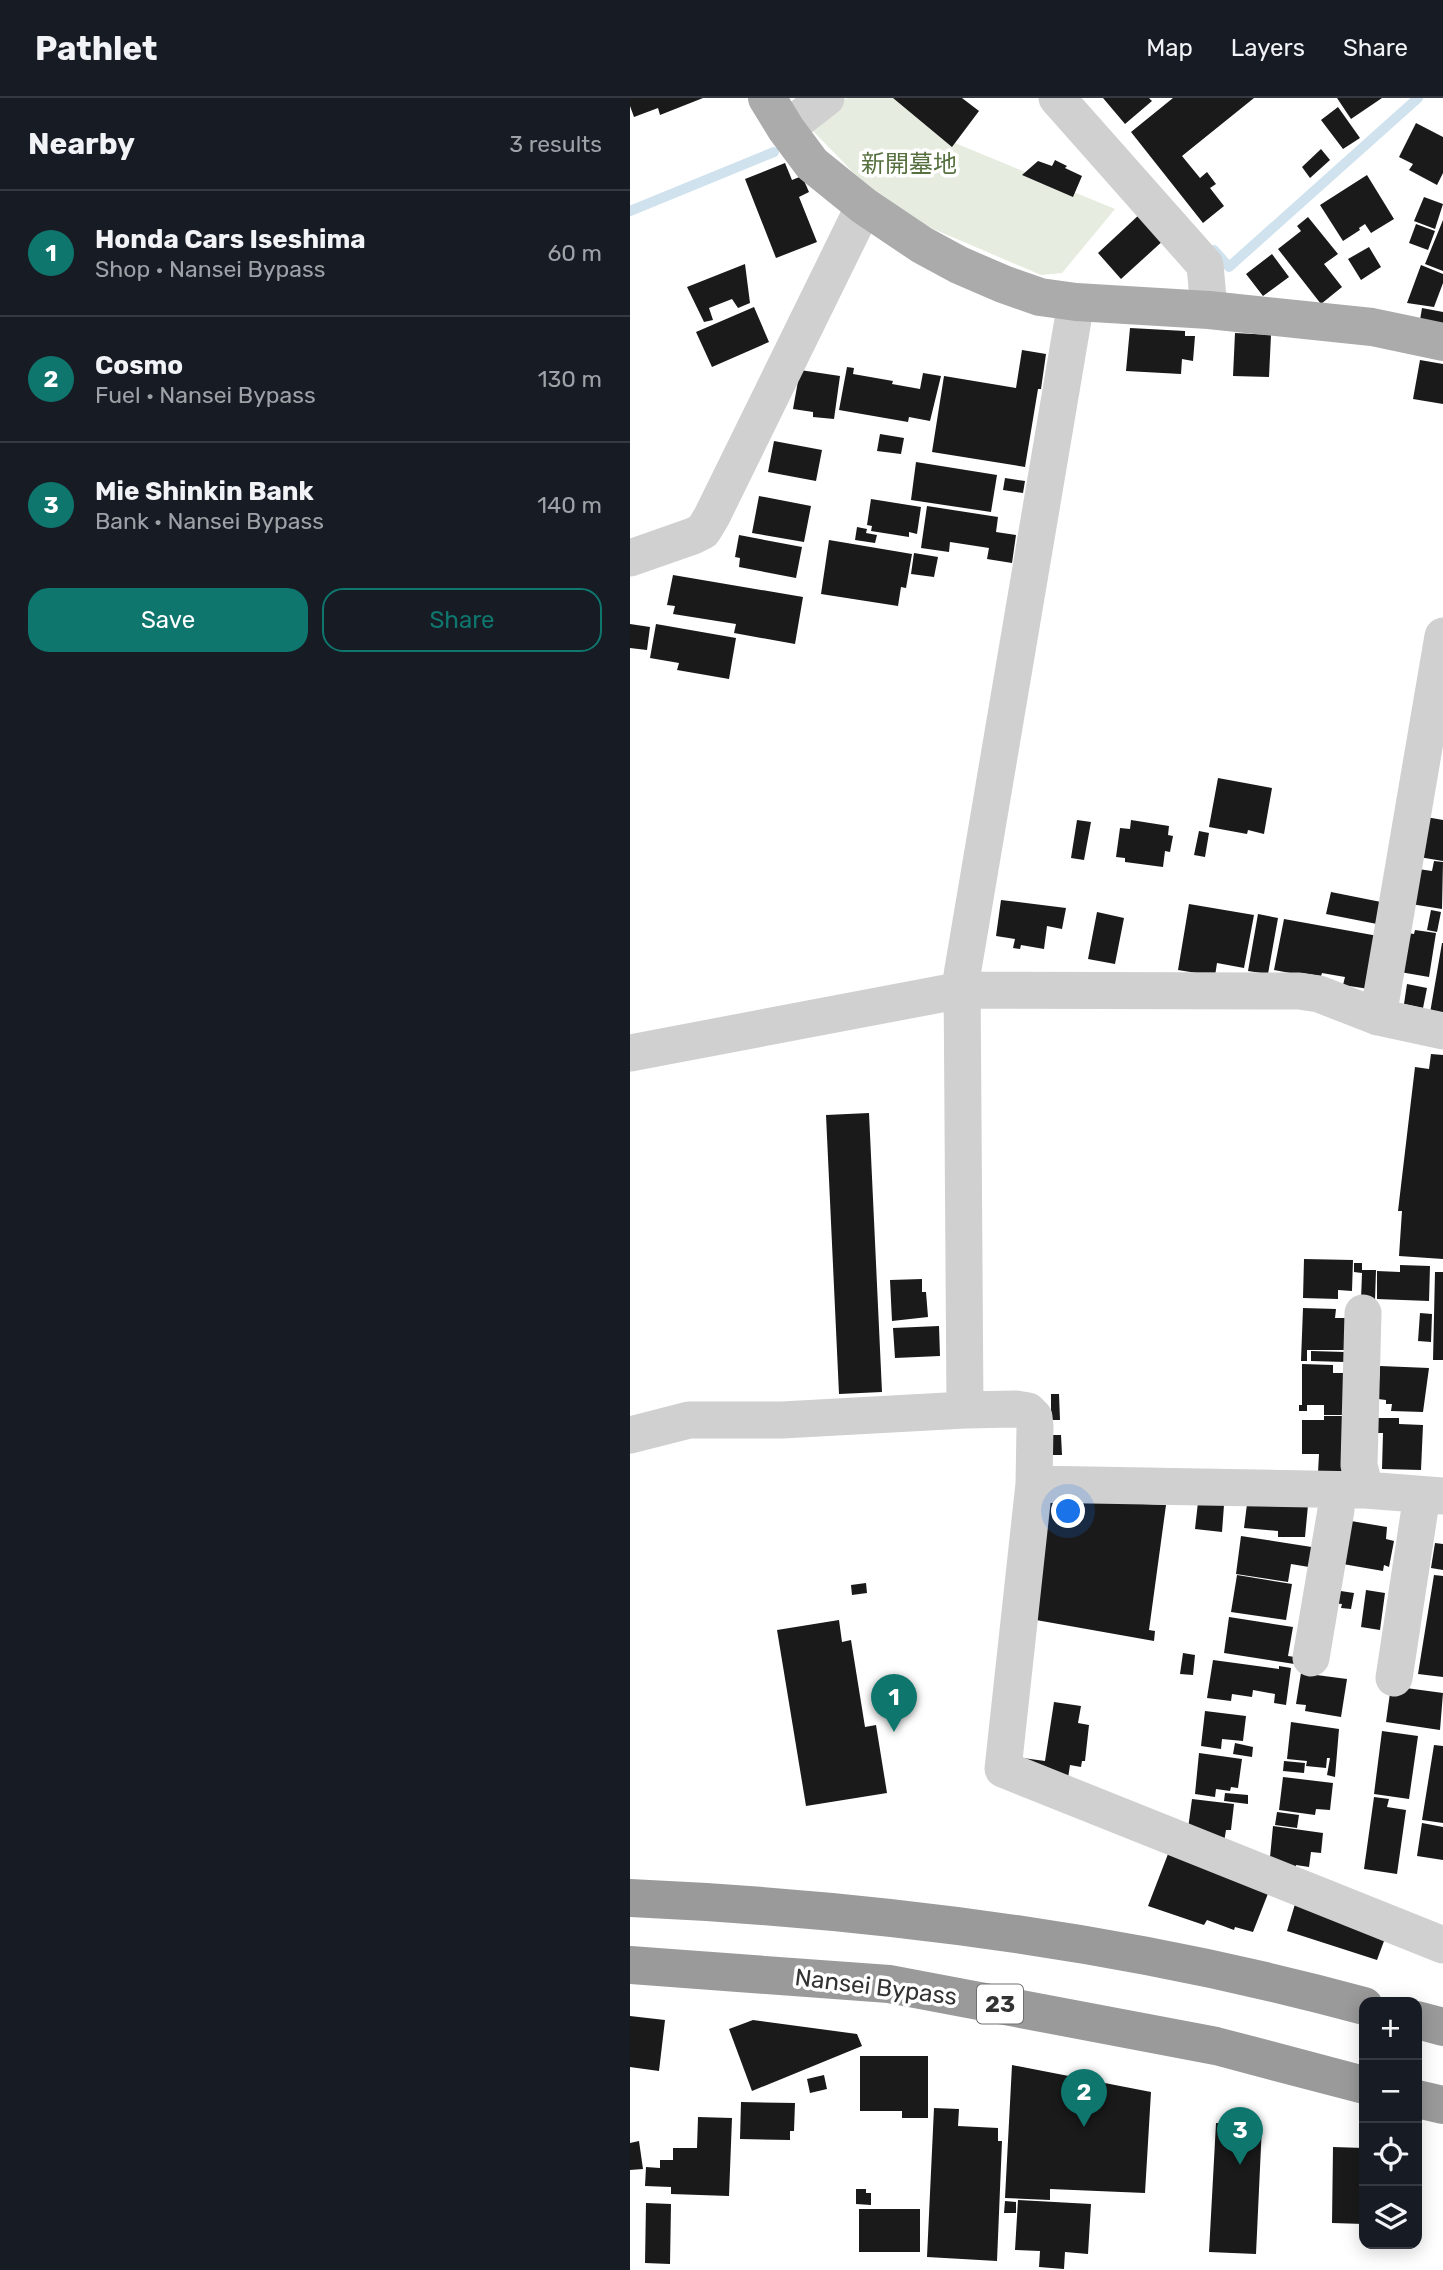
<!DOCTYPE html>
<html lang="en">
<head>
<meta charset="utf-8">
<style>
  body { margin:0; font-family:Rubik,"Noto Sans JP",sans-serif; background:#20242c; color:#f1f3f6 }
  .controls { position:absolute; right:21px; bottom:21px; display:grid; overflow:hidden; border-radius:14px; box-shadow:0 4px 18px #0003 }
  .controls button { width:63px; height:63px; display:grid; place-items:center; padding:0; border:0; border-bottom:2px solid #363941; background:#171b24; color:#f1f3f6; font:35px sans-serif }
  .you { position:absolute; left:439px; top:1414px; width:24px; height:24px; margin:-18px; border:5px solid #fff; border-radius:50%; background:#1a73e8; box-shadow:0 0 0 10px #1a73e833 }
  .badge { display:grid; place-items:center; width:46px; height:46px; border-radius:50%; background:#0f766e; color:#fff; font-size:23px; font-weight:700 }
  .pin { position:absolute; translate:-50% -58px; filter:drop-shadow(0 2px 4px #0008) }
  .pin::after { content:''; position:absolute; top:37px; width:24px; height:21px; background:inherit; clip-path:polygon(0 0,100% 0,50% 100%) }
  .list { margin:0; padding:0; list-style:none }
  h2 { display:flex; justify-content:space-between; align-items:center; height:91px; margin:0; padding:0 28px; font-size:30px }
  h2 small { font-size:23px; font-weight:400; color:#9ea1a6 }
  .list li { display:grid; grid-template-columns:46px 1fr auto; gap:21px; align-items:center; box-sizing:border-box; height:126px; padding:0 28px; border-top:2px solid #363941 }
  .list b { display:block; font-size:26px; white-space:nowrap }
  .list p { margin:0; font-size:23px; white-space:nowrap; color:#9ea1a6 }
  .list em { font-size:23px; font-style:normal; color:#9ea1a6 }
  .actions { display:flex; gap:14px; padding:21px 28px }
  .actions a { flex:1; padding:16px 0; border:2px solid #0f766e; border-radius:21px; text-align:center; font-size:24px; color:#0f766e }
  .actions .main { background:#0f766e; color:#fff }
  .icon { flex:none; width:38px; height:38px; fill:none; stroke:currentColor; stroke-width:2; stroke-linecap:round; stroke-linejoin:round }
  .map { position:relative; flex:none; width:813px; height:2172px; overflow:hidden }
  header { display:flex; align-items:center; gap:42px; box-sizing:border-box; height:98px; padding:0 35px; background:#171b24; border-bottom:2px solid #363941 }
  header strong { font-size:33px }
  nav { display:flex; gap:38px; margin-inline-start:auto; font-size:24px }
  main { display:flex }
  aside { flex:1; background:#171b24 }
  .map>svg:first-child { display:block }
  .green { fill:#e6ecdf }
  .lines { fill:none; stroke-linecap:round; stroke-linejoin:round }
  .stream { stroke:#cfe2ee; stroke-width:10 }
  .building { fill:#1a1a1a }
  .minor { stroke:#d0d0d0; stroke-width:37 }
  .major { stroke:#ababab; stroke-width:38 }
  .highway { stroke:#9a9a9a; stroke-width:38 }
  .labels { text-anchor:middle; dominant-baseline:central; stroke-width:7; stroke-linejoin:round; paint-order:stroke }
  .shield { fill:#fff; stroke:#707070; stroke-width:2 }
  .shield-label { font-size:23px; font-weight:bold; fill:#333 }
  .park-label { font-size:24px; fill:#56703f; stroke:#fff }
  .street-label { font-size:24px; fill:#333; stroke:#fff }
</style>
</head>
<body>
<header>
<strong>Pathlet</strong>
<nav><a>Map</a><a>Layers</a><a>Share</a></nav>
</header>
<main>
<aside>
<h2>Nearby<small>3 results</small></h2>
<ul class="list">
<li><span class="badge">1</span><div><b>Honda Cars Iseshima</b><p>Shop · Nansei Bypass</p></div><em>60 m</em></li>
<li><span class="badge">2</span><div><b>Cosmo</b><p>Fuel · Nansei Bypass</p></div><em>130 m</em></li>
<li><span class="badge">3</span><div><b>Mie Shinkin Bank</b><p>Bank · Nansei Bypass</p></div><em>140 m</em></li>
</ul>
<div class="actions"><a class="main">Save</a><a>Share</a></div>
</aside>
<div class="map">
<svg width="813" height="2172" viewBox="0 0 813 2172">
  <rect width="100%" height="100%" fill="#fff"/>
  <path class="green" d="M 217,0 L 269,0 L 325,45 L 485,111 L 432,175 L 411,177 L 301,130 L 249,101 L 183,33 L 186,23 Z"/>
  <g class="lines">
    <path class="stream" d="M 0,113 L 144,54
      M 584,152 L 599,169 L 788,0"/>
  </g>
  <path class="building" d="M 0,0 L 73,0 L 30,17 L 28,10 L 4,19 L 0,8 Z
    M 263,0 L 332,0 L 349,13 L 322,49 Z
    M 473,0 L 519,0 L 522,3 L 495,26 Z
    M 543,0 L 624,0 L 552,58 L 570,80 L 577,74 L 586,86 L 580,90 L 594,108 L 573,125 L 501,34 Z
    M 707,0 L 752,0 L 721,21 Z
    M 708,9 L 730,40 L 713,51 L 691,22 Z
    M 786,25 L 813,39 L 813,75 L 807,87 L 779,72 L 783,66 L 769,59 Z
    M 691,51 L 700,62 L 680,80 L 672,69 Z
    M 425,62 L 437,68 L 435,70 L 452,78 L 443,99 L 392,77 L 408,63 L 422,68 Z
    M 155,65 L 162,82 L 172,78 L 179,94 L 169,99 L 187,144 L 146,160 L 115,81 Z
    M 737,77 L 764,121 L 741,135 L 735,126 L 729,130 L 730,132 L 713,143 L 690,107 Z
    M 794,99 L 813,106 L 805,131 L 784,123 Z
    M 511,115 L 535,141 L 491,181 L 468,155 Z
    M 678,119 L 708,156 L 694,166 L 712,189 L 691,206 L 648,151 L 671,133 L 667,128 Z
    M 813,122 L 813,173 L 795,166 Z
    M 786,126 L 805,133 L 798,152 L 779,145 Z
    M 739,149 L 751,169 L 731,182 L 718,161 Z
    M 642,156 L 659,179 L 633,198 L 616,176 Z
    M 115,166 L 120,205 L 108,210 L 102,201 L 79,210 L 83,222 L 74,224 L 57,189 Z
    M 791,167 L 813,176 L 813,185 L 804,209 L 777,205 Z
    M 124,209 L 139,244 L 82,269 L 66,234 Z
    M 792,210 L 813,214 L 813,226 L 790,222 Z
    M 500,230 L 555,233 L 555,238 L 565,238 L 563,263 L 552,261 L 551,276 L 496,273 Z
    M 605,235 L 641,237 L 639,279 L 603,278 Z
    M 392,252 L 416,256 L 411,291 L 408,291 L 395,369 L 302,354 L 314,278 L 386,290 Z
    M 790,262 L 813,266 L 813,306 L 783,301 Z
    M 217,269 L 224,270 L 223,276 L 263,283 L 262,286 L 290,291 L 293,275 L 311,278 L 300,323 L 279,319 L 278,324 L 209,312 Z
    M 170,272 L 210,278 L 204,321 L 183,319 L 183,314 L 163,311 Z
    M 250,336 L 274,340 L 271,356 L 247,353 Z
    M 144,343 L 192,352 L 186,383 L 138,374 Z
    M 286,364 L 367,377 L 361,414 L 281,402 Z
    M 375,380 L 395,383 L 393,395 L 373,392 Z
    M 129,398 L 181,408 L 174,444 L 122,435 Z
    M 241,401 L 291,409 L 287,436 L 279,434 L 279,439 L 241,433 L 242,428 L 237,427 Z
    M 297,408 L 368,419 L 366,434 L 386,437 L 382,465 L 357,461 L 359,450 L 320,444 L 319,454 L 291,450 Z
    M 227,429 L 237,431 L 236,435 L 247,437 L 245,445 L 225,442 Z
    M 109,437 L 172,449 L 166,480 L 109,469 L 110,460 L 105,459 Z
    M 199,442 L 282,456 L 276,490 L 271,489 L 268,508 L 191,496 Z
    M 284,455 L 308,459 L 304,479 L 281,476 Z
    M 43,477 L 173,499 L 165,546 L 104,535 L 106,526 L 43,516 L 45,508 L 37,507 Z
    M 0,526 L 20,529 L 17,552 L 0,550 Z
    M 26,526 L 106,540 L 99,581 L 47,572 L 49,565 L 20,560 Z
    M 588,680 L 642,690 L 634,736 L 618,732 L 617,736 L 579,729 Z
    M 796,719 L 813,722 L 813,763 L 789,759 Z
    M 447,722 L 461,724 L 454,762 L 441,760 Z
    M 501,722 L 539,728 L 538,737 L 543,738 L 540,754 L 535,753 L 533,769 L 495,764 L 495,760 L 486,759 L 490,730 L 500,731 Z
    M 569,733 L 579,735 L 575,759 L 564,757 Z
    M 804,763 L 813,764 L 812,811 L 781,806 L 788,771 L 802,773 Z
    M 701,794 L 751,804 L 747,826 L 696,816 Z
    M 371,802 L 436,810 L 432,831 L 417,828 L 414,851 L 391,847 L 390,851 L 383,850 L 385,841 L 366,838 Z
    M 559,806 L 624,817 L 614,870 L 587,865 L 585,878 L 548,872 Z
    M 801,812 L 811,814 L 807,834 L 797,832 Z
    M 467,814 L 494,820 L 485,866 L 458,861 Z
    M 628,816 L 648,820 L 638,876 L 618,873 Z
    M 654,821 L 748,838 L 739,891 L 713,887 L 715,879 L 692,875 L 691,878 L 671,875 L 671,877 L 644,872 Z
    M 785,832 L 806,835 L 799,879 L 770,874 L 777,835 L 784,836 Z
    M 812,845 L 813,845 L 813,917 L 800,915 Z
    M 777,886 L 797,890 L 793,910 L 774,906 Z
    M 801,956 L 813,957 L 813,1161 L 769,1158 L 772,1113 L 768,1113 L 785,969 L 799,971 Z
    M 239,1015 L 252,1294 L 209,1296 L 196,1017 Z
    M 674,1161 L 723,1162 L 722,1193 L 708,1192 L 708,1201 L 673,1200 Z
    M 724,1165 L 732,1165 L 732,1172 L 746,1172 L 745,1202 L 731,1202 L 732,1175 L 724,1174 Z
    M 770,1167 L 800,1168 L 799,1203 L 747,1201 L 747,1173 L 770,1174 Z
    M 805,1174 L 813,1174 L 813,1262 L 803,1262 Z
    M 292,1181 L 292,1194 L 296,1194 L 298,1219 L 262,1223 L 260,1182 Z
    M 673,1210 L 706,1211 L 705,1220 L 715,1220 L 715,1252 L 677,1252 L 677,1263 L 671,1263 Z
    M 790,1215 L 802,1216 L 801,1244 L 788,1243 Z
    M 309,1228 L 310,1258 L 265,1260 L 263,1230 Z
    M 681,1253 L 715,1254 L 715,1264 L 681,1263 Z
    M 672,1266 L 703,1267 L 703,1275 L 713,1275 L 713,1317 L 694,1317 L 694,1307 L 677,1307 L 677,1313 L 669,1313 L 669,1307 L 672,1307 Z
    M 750,1268 L 799,1270 L 793,1314 L 761,1313 L 762,1306 L 756,1306 L 756,1302 L 748,1301 Z
    M 421,1296 L 429,1296 L 430,1322 L 421,1322 Z
    M 694,1318 L 713,1318 L 713,1375 L 688,1375 L 689,1356 L 672,1356 L 672,1322 L 694,1322 Z
    M 747,1320 L 769,1320 L 769,1326 L 793,1327 L 791,1372 L 752,1371 L 753,1335 L 747,1335 Z
    M 422,1337 L 431,1337 L 432,1357 L 423,1357 Z
    M 420,1402 L 536,1407 L 519,1532 L 525,1533 L 524,1543 L 406,1522 Z
    M 568,1404 L 594,1407 L 592,1434 L 565,1431 Z
    M 617,1406 L 678,1407 L 675,1439 L 648,1439 L 648,1433 L 614,1430 Z
    M 715,1422 L 757,1429 L 756,1441 L 764,1443 L 759,1469 L 754,1467 L 753,1473 L 707,1465 Z
    M 611,1438 L 688,1450 L 685,1470 L 661,1466 L 658,1484 L 606,1476 Z
    M 805,1445 L 813,1446 L 813,1472 L 801,1470 Z
    M 607,1477 L 662,1486 L 656,1522 L 601,1514 Z
    M 804,1477 L 813,1478 L 813,1579 L 788,1576 Z
    M 236,1485 L 237,1495 L 222,1497 L 221,1487 Z
    M 704,1492 L 724,1495 L 721,1511 L 711,1510 L 712,1506 L 702,1505 Z
    M 736,1492 L 755,1495 L 750,1532 L 731,1529 Z
    M 599,1519 L 663,1529 L 658,1558 L 672,1560 L 671,1567 L 594,1555 Z
    M 209,1522 L 212,1544 L 221,1542 L 235,1629 L 246,1627 L 257,1695 L 176,1708 L 147,1532 Z
    M 553,1555 L 565,1557 L 563,1577 L 550,1576 Z
    M 583,1562 L 649,1571 L 649,1568 L 661,1570 L 656,1607 L 644,1605 L 645,1596 L 623,1592 L 622,1599 L 602,1596 L 601,1603 L 577,1600 Z
    M 671,1575 L 717,1581 L 711,1619 L 675,1613 L 676,1607 L 666,1606 Z
    M 761,1588 L 813,1595 L 810,1632 L 756,1624 Z
    M 424,1604 L 451,1608 L 448,1625 L 459,1627 L 455,1663 L 452,1663 L 451,1669 L 440,1667 L 438,1680 L 393,1660 L 415,1663 Z
    M 575,1613 L 616,1618 L 613,1643 L 592,1641 L 591,1651 L 571,1648 Z
    M 661,1624 L 709,1631 L 705,1679 L 697,1677 L 700,1660 L 697,1660 L 696,1670 L 676,1668 L 677,1663 L 657,1661 Z
    M 752,1633 L 788,1638 L 779,1701 L 744,1696 Z
    M 605,1645 L 623,1649 L 622,1659 L 603,1656 Z
    M 804,1647 L 813,1648 L 813,1725 L 792,1722 Z
    M 569,1655 L 612,1661 L 608,1690 L 601,1689 L 600,1693 L 586,1691 L 585,1699 L 565,1696 Z
    M 654,1663 L 675,1665 L 674,1675 L 653,1673 Z
    M 653,1679 L 703,1685 L 700,1712 L 686,1711 L 685,1717 L 649,1712 Z
    M 595,1695 L 618,1697 L 618,1706 L 594,1703 Z
    M 744,1699 L 759,1701 L 757,1709 L 776,1712 L 767,1776 L 734,1771 Z
    M 562,1701 L 604,1706 L 601,1732 L 596,1732 L 594,1744 L 557,1738 Z
    M 647,1714 L 669,1717 L 667,1730 L 645,1727 Z
    M 792,1725 L 813,1729 L 813,1762 L 787,1758 Z
    M 643,1728 L 693,1735 L 691,1755 L 681,1754 L 679,1769 L 666,1767 L 665,1773 L 639,1770 Z
    M 538,1756 L 639,1793 L 623,1834 L 605,1829 L 604,1832 L 577,1822 L 574,1827 L 518,1808 Z
    M 665,1806 L 757,1835 L 747,1862 L 657,1833 Z
    M 0,1918 L 35,1922 L 29,1973 L 0,1969 Z
    M 123,1922 L 227,1936 L 232,1948 L 122,1993 L 99,1931 Z
    M 230,1958 L 298,1958 L 298,2020 L 272,2020 L 272,2013 L 230,2013 Z
    M 382,1967 L 521,1994 L 515,2095 L 420,2091 L 420,2102 L 375,2100 Z
    M 194,1977 L 197,1991 L 180,1995 L 177,1981 Z
    M 111,2004 L 165,2005 L 164,2033 L 160,2033 L 160,2042 L 110,2041 Z
    M 304,2010 L 329,2011 L 328,2028 L 368,2030 L 368,2043 L 372,2043 L 367,2163 L 297,2159 Z
    M 68,2019 L 102,2020 L 99,2098 L 41,2096 L 41,2089 L 15,2088 L 16,2069 L 30,2070 L 30,2062 L 43,2062 L 43,2050 L 67,2050 Z
    M 586,2025 L 632,2027 L 626,2156 L 579,2154 Z
    M 9,2043 L 13,2071 L 0,2072 L 0,2045 Z
    M 703,2049 L 734,2050 L 734,2126 L 702,2125 Z
    M 226,2091 L 236,2091 L 236,2095 L 241,2095 L 241,2107 L 226,2106 Z
    M 388,2102 L 461,2106 L 458,2156 L 435,2154 L 434,2171 L 409,2169 L 410,2153 L 385,2152 Z
    M 375,2103 L 386,2104 L 386,2115 L 374,2115 Z
    M 16,2105 L 41,2106 L 40,2166 L 15,2165 Z
    M 229,2111 L 290,2111 L 290,2154 L 229,2154 Z"/>
  <g class="lines">
    <path class="minor" d="M 427,0 L 575,167 L 579,212
      M 156,31 L 196,0
      M 0,460 L 63,438 L 73,433 L 82,418 L 234,108
      M 748,919 L 813,538
      M 0,955 L 332,892 L 669,893 L 689,896 L 748,919 L 813,933
      M 733,1215 L 729,1367 L 735,1392
      M 335,1312 L 332,877 L 446,204
      M 0,1337 L 59,1322 L 152,1322 L 335,1312 L 386,1311 L 398,1313 L 404,1319 L 405,1329 L 404,1386 L 373,1671 L 813,1847
      M 404,1386 L 735,1392 L 813,1398
      M 681,1560 L 706,1412 L 705,1392
      M 764,1580 L 792,1397"/>
    <path class="major" d="M 137,0 L 156,31 L 182,66 L 234,108 L 292,147 L 329,167 L 373,186 L 410,199 L 446,204 L 579,212 L 742,229 L 813,244"/>
    <path class="highway" d="M 0,1800 C 246,1811 496,1843 734,1908
      M 0,1867 L 259,1886 L 586,1948 L 734,1987
      M 787,1922 L 813,1929
      M 787,2001 L 813,2007"/>
  </g>
  <g class="labels">
    <rect class="shield" x="347" y="1886.5" width="46" height="39" rx="5"/>
    <g class="shield-label">
      <text x="370" y="1906">23</text>
    </g>
    <g class="park-label">
      <text x="279" y="66">新開墓地</text>
    </g>
    <g class="street-label">
      <text transform="translate(246 1889) rotate(7)">Nansei Bypass</text>
    </g>
  </g>
</svg>
<div class="controls">
<button>+</button>
<button>−</button>
<button><svg class="icon" aria-label="locate" viewBox="0 0 24 24"><circle cx="12" cy="12" r="6"/><path d="M12 2v4M12 18v4M2 12h4M18 12h4"/></svg></button>
<button><svg class="icon" aria-label="layers" viewBox="0 0 24 24"><path d="M12 4l9 5-9 5-9-5zM3 14l9 5 9-5"/></svg></button>
</div>
<div class="you"></div>
<div class="pin badge" style="left:264px;top:1634px">1</div>
<div class="pin badge" style="left:454px;top:2029px">2</div>
<div class="pin badge" style="left:610px;top:2067px">3</div>
</div>
</main>
</body>
</html>
